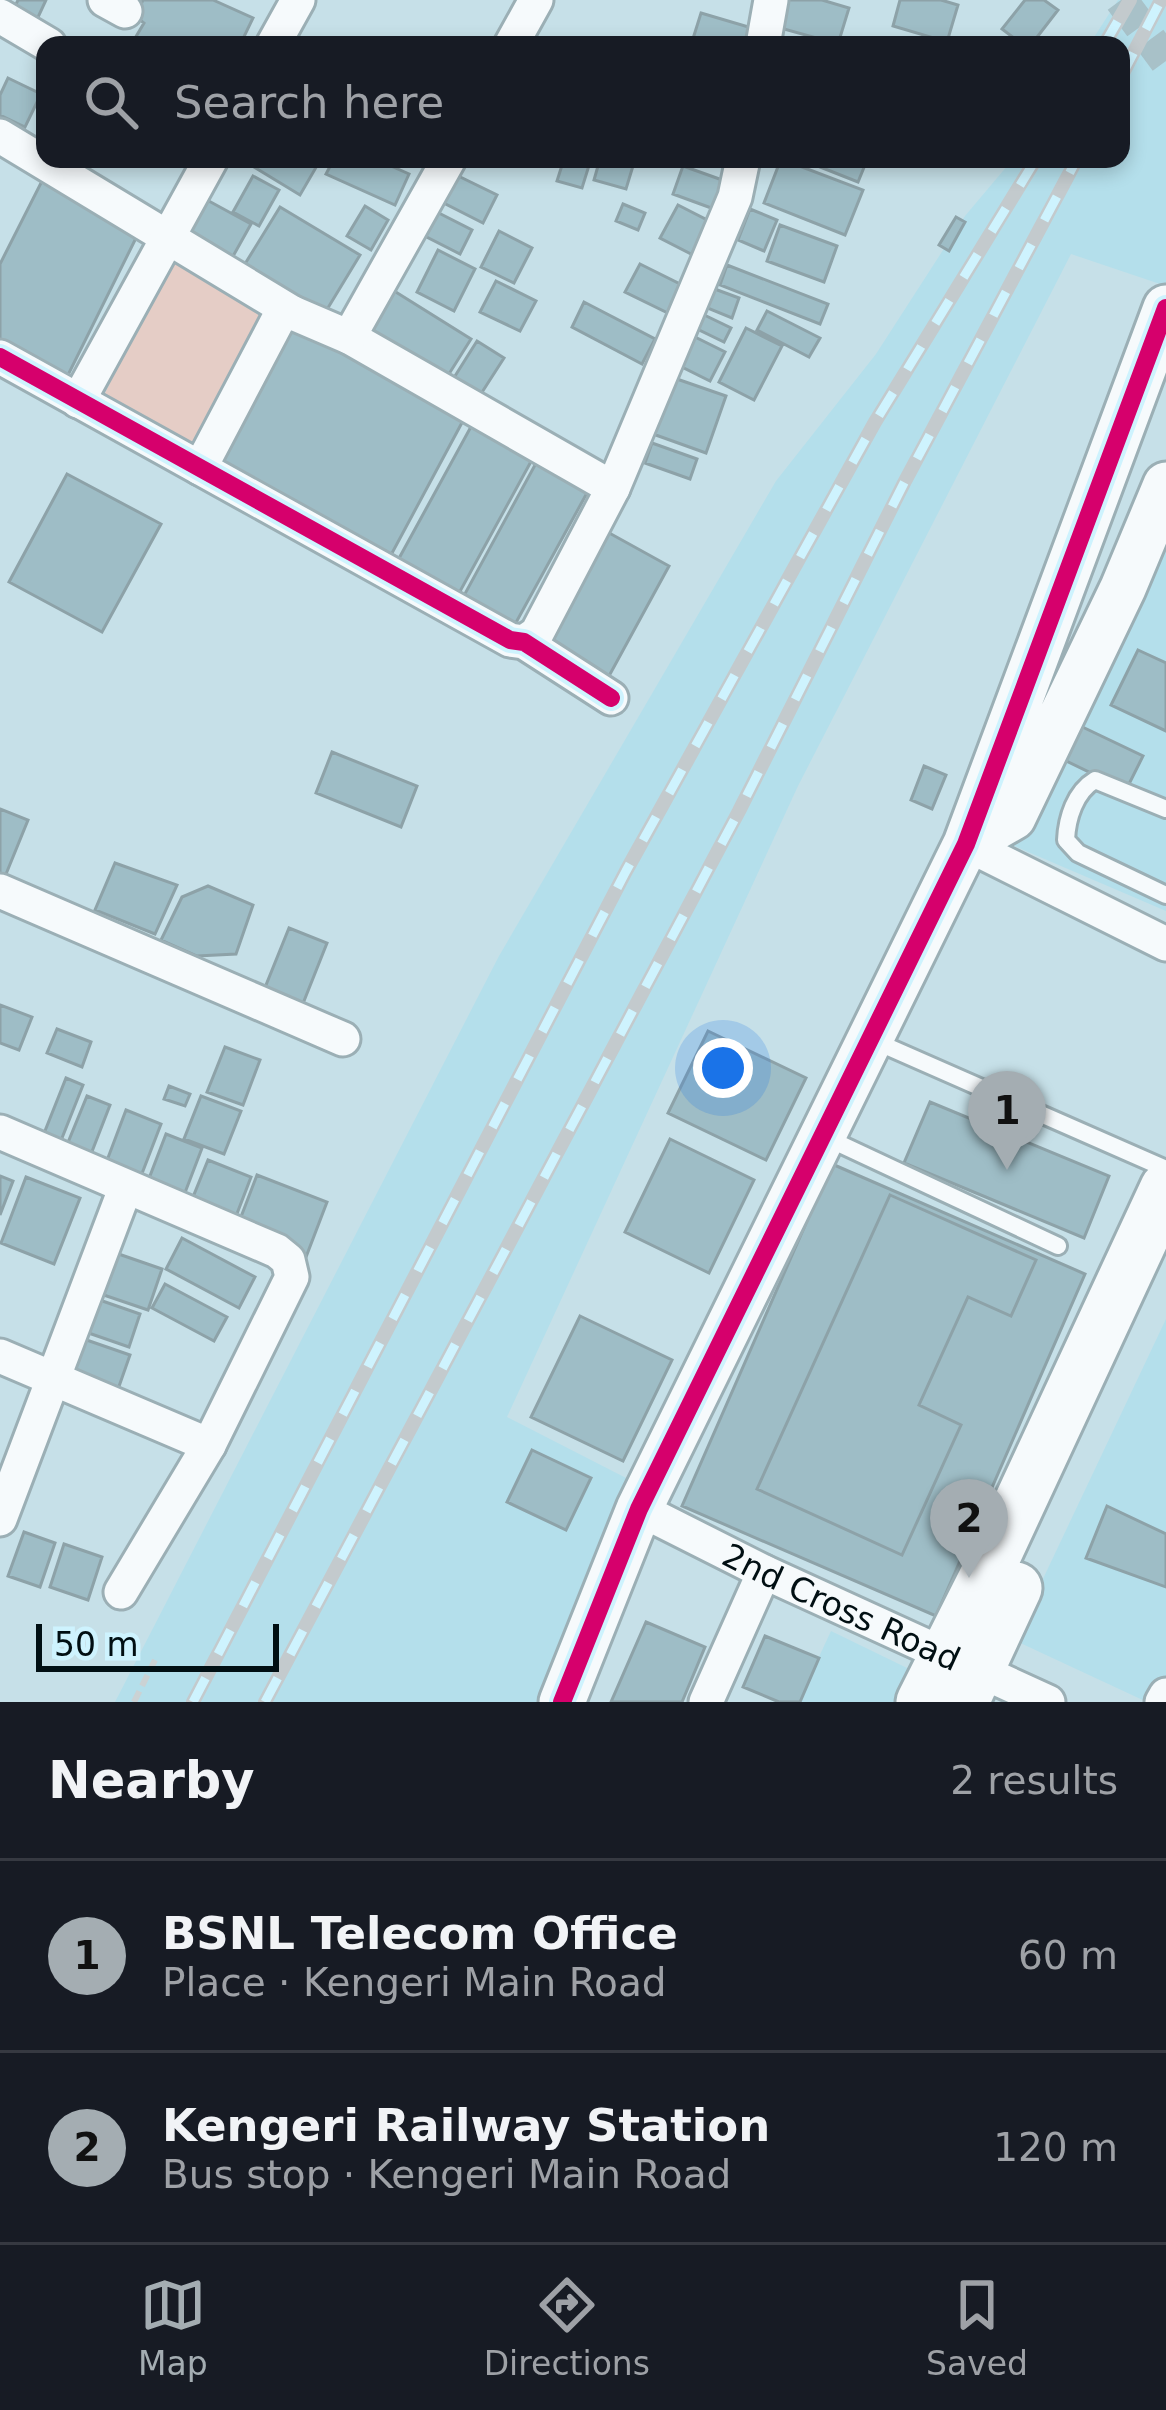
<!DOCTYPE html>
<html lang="en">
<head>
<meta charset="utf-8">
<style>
  body { margin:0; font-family:"DejaVu Sans",sans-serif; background:#242831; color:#f1f3f6 }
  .scale { position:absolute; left:36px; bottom:30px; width:243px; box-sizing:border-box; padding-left:12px; border:6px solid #010f13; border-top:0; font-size:33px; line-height:42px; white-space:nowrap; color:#010f13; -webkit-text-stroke:9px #cef3fe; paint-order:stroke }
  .you { position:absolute; left:723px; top:1068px; width:42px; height:42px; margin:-30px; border:9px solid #fff; border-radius:50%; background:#1a73e8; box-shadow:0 0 0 18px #1a73e833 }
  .badge { display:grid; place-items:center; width:78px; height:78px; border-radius:50%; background:#a4adb2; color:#111; font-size:39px; font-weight:700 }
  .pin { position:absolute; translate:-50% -99px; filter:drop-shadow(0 3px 6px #0008) }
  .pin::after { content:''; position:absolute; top:63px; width:42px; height:36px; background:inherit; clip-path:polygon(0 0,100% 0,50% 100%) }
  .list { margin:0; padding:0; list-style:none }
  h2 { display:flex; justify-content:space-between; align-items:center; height:156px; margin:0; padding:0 48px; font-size:51px }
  h2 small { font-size:39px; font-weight:400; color:#9ea1a6 }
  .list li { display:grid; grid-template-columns:78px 1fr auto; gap:36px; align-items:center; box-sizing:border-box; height:192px; padding:0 48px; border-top:3px solid #363941 }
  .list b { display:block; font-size:45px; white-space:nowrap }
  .list p { margin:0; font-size:39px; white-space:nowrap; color:#9ea1a6 }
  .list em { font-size:39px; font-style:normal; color:#9ea1a6 }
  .icon { flex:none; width:66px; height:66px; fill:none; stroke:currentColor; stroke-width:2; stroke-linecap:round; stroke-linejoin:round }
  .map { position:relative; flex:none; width:1166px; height:1702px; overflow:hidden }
  .search { position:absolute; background:#171b24; box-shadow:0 6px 18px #0003; left:36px; right:36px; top:36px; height:132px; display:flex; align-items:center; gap:30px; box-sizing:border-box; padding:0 42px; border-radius:24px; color:#9ea1a6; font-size:45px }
  .sheet { height:540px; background:#171b24 }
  nav { display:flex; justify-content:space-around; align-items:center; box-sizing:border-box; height:168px; border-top:3px solid #363941; background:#171b24; font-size:33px; color:#9ea1a6 }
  nav a { display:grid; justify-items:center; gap:6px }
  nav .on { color:#a4adb2 }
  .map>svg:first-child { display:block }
  .built { fill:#b4dfeb }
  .green { fill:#e5cdc6 }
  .building { fill:#9ebdc6; stroke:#8da2a8; stroke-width:3 }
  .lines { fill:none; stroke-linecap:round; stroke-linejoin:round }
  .street-tunnel { stroke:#a8c1c8; stroke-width:33; stroke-dasharray:33 16; stroke-linecap:butt }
  .lane-casing { stroke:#9bafb5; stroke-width:22 }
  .street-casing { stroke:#9bafb5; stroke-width:39 }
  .secondary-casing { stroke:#9bafb5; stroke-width:51 }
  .primary-casing { stroke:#9bafb5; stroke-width:57 }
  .path { stroke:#cbd2d4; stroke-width:6; stroke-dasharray:12 6; stroke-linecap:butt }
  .lane { stroke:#f6fafc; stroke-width:16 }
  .street { stroke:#f6fafc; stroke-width:33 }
  .secondary { stroke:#f6fafc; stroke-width:45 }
  .primary { stroke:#f6fafc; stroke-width:51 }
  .rail-casing { stroke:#c3cacd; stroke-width:14 }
  .rail { stroke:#cef3fe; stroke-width:9; stroke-dasharray:27; stroke-linecap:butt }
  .cycleway-casing { stroke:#cef3fe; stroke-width:26 }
  .cycleway { stroke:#d6006c; stroke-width:18 }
  .labels { text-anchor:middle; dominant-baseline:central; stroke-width:9; stroke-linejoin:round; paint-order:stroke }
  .street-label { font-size:33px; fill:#010f13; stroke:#cef3fe }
</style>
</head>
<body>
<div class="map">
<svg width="1166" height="1702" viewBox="0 0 1166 1702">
  <rect width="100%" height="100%" fill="#c6e0e8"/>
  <path class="built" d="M 1118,0 L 1166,0 L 1166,286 L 1071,254 L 798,786 L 507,1417 L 630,1480 L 540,1702 L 115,1702 L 499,956 L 776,481 L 876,354 L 965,216 L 1013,159 L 1121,159 L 1121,45 L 1089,45 Z
    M 1166,526 L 1166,911 L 1012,845 Z
    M 1166,1319 L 1166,1702 L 1147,1702 L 1014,1640 Z
    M 831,1631 L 977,1702 L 798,1702 Z"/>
  <path class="green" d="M 172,255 L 262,317 L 193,445 L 104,395 Z"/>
  <path class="building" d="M 18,0 L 46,0 L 33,28 L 10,17 Z
    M 143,0 L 213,0 L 253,18 L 240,45 L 131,45 L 144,23 L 135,16 Z
    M 781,0 L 822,0 L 849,8 L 838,44 L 773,26 Z
    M 900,0 L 941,0 L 958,5 L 947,42 L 893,26 Z
    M 1025,0 L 1044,0 L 1058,10 L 1031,45 L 1023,45 L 1002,29 Z
    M 701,13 L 752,28 L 747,45 L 691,45 Z
    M 8,78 L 41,94 L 25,127 L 0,115 L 0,95 Z
    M 241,159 L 308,159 L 318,164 L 300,195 Z
    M 334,159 L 375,159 L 409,174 L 395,205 L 326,174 Z
    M 564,159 L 591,159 L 582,188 L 557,181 Z
    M 600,159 L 633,166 L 626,189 L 594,180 Z
    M 781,159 L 863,190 L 845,235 L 764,203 Z
    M 800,159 L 865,159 L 867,160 L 858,182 Z
    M 683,166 L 725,181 L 714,209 L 673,194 Z
    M 448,171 L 497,195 L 483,223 L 434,198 Z
    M 253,176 L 279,190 L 259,226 L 233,212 Z
    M 43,179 L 141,228 L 66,379 L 0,346 L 0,264 Z
    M 207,200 L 251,224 L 227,267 L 184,242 Z
    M 623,204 L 645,213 L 638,230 L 616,221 Z
    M 678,205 L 711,222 L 693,255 L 660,238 Z
    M 365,206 L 388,220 L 371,250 L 347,236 Z
    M 280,207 L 360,255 L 320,321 L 240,272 Z
    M 429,208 L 472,230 L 460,254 L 417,232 Z
    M 750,209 L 777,220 L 764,251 L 738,240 Z
    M 956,217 L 965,222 L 949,251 L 939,245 Z
    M 780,225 L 837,246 L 824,282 L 767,261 Z
    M 499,231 L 532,248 L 514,283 L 481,267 Z
    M 438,250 L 475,269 L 454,311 L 417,292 Z
    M 640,264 L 688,288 L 674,316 L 625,292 Z
    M 727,265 L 828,304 L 820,324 L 720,285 Z
    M 496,281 L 536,301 L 520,331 L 480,312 Z
    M 712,288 L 739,298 L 732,318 L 705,307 Z
    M 391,289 L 471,339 L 442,385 L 362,335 Z
    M 584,302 L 655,339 L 642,364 L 572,327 Z
    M 696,311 L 731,328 L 724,342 L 689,325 Z
    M 767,311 L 820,338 L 809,357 L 757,330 Z
    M 282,320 L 465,417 L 391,555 L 208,458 Z
    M 746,328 L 782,346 L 754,400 L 719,382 Z
    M 689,334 L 725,352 L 710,381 L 674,363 Z
    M 477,341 L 504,358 L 477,400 L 450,384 Z
    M 674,378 L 726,396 L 706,453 L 653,434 Z
    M 473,423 L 534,456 L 458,595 L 397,562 Z
    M 652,443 L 697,459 L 690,479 L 645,463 Z
    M 541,454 L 593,482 L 513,628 L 461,601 Z
    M 67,474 L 161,524 L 102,632 L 9,582 Z
    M 602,529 L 669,566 L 609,676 L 541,640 Z
    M 1138,650 L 1166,663 L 1166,731 L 1111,705 Z
    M 1072,722 L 1143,756 L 1126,790 L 1056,756 Z
    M 332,752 L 417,786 L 401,827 L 316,793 Z
    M 924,766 L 946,775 L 932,809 L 911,800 Z
    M 0,809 L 28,820 L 4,879 L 0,877 Z
    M 115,863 L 177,885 L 155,934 L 95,910 Z
    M 208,886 L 253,905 L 236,954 L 197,956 L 161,940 L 182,897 Z
    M 289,928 L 327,943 L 300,1011 L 262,995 Z
    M 0,1005 L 32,1017 L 19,1050 L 0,1043 Z
    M 57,1029 L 91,1042 L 82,1067 L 47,1053 Z
    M 708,1031 L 806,1078 L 766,1160 L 668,1113 Z
    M 225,1047 L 260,1060 L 243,1105 L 207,1092 Z
    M 66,1078 L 83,1085 L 60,1143 L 43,1136 Z
    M 169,1086 L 190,1094 L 185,1106 L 164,1099 Z
    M 87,1096 L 110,1105 L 91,1154 L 67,1145 Z
    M 201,1096 L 241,1111 L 224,1154 L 184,1139 Z
    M 930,1102 L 1109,1176 L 1084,1238 L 904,1163 Z
    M 126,1110 L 161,1124 L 141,1176 L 106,1163 Z
    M 166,1134 L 202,1148 L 181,1203 L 145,1189 Z
    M 670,1139 L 754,1180 L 709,1273 L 625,1232 Z
    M 208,1160 L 251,1177 L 233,1224 L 189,1207 Z
    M 832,1164 L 1085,1274 L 936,1616 L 682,1506 Z
    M 257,1175 L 327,1202 L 306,1257 L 236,1230 Z
    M 0,1176 L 13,1181 L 0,1215 Z
    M 26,1177 L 80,1198 L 54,1264 L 1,1243 Z
    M 890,1195 L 1036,1260 L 1011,1316 L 968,1297 L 919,1405 L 961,1425 L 902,1555 L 757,1489 Z
    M 182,1238 L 255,1277 L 239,1308 L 166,1269 Z
    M 107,1250 L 162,1269 L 148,1310 L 92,1291 Z
    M 165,1284 L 227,1317 L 214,1341 L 152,1308 Z
    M 88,1296 L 140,1314 L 129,1347 L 77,1329 Z
    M 580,1316 L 672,1360 L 623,1461 L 531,1417 Z
    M 75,1336 L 130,1355 L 117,1392 L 61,1373 Z
    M 532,1450 L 591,1478 L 566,1530 L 507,1502 Z
    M 1107,1506 L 1166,1534 L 1166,1587 L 1086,1558 Z
    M 24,1532 L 55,1543 L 40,1587 L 8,1576 Z
    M 64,1544 L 102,1557 L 88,1600 L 50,1587 Z
    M 646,1622 L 705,1647 L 682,1702 L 611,1702 Z
    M 765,1636 L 819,1658 L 800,1702 L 779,1702 L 743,1687 Z"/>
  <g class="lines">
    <path class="street-tunnel" d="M 1121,0 L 1166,61"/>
    <g class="lane-casing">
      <path id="lane" d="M 1166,809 L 1095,780 C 1075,792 1067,818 1066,840 L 1078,853 L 1166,895
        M 870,1039 L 1166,1169
        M 825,1137 L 1058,1246"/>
    </g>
    <g class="street-casing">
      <g id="street">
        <path d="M 105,0 L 125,11"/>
        <path d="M 0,16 L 49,45"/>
        <path d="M 273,45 L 298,0"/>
        <path d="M 511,45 L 536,0"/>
        <path d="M 763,45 L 771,0"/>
        <path d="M 0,136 L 293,313"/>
        <path d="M 349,337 L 613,488"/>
        <path d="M 0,357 L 510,640 L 524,642 L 611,698"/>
        <path d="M 78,401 L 211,159"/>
        <path d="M 200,468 L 280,316 L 293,313 L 349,337 L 449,159"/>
        <path d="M 524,642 L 537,633 L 613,488 L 735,197 L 743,159"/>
        <path d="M 966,844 L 1166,944"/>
        <path d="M 0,891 L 343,1039"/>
        <path d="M 0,1132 L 277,1251 L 288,1260 L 292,1277 L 209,1445 L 121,1592"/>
        <path d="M 0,1356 L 209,1445"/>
        <path id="s1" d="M 639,1509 L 764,1572 L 1048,1702"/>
        <path d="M 0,1519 L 125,1189"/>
        <path d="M 706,1702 L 764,1572"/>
        <path d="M 1162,1702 L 1166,1695"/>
      </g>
    </g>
    <g class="secondary-casing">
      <path id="secondary" d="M 966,844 L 1013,817 L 1123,588 L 1166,485
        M 562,1702 L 639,1509 L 966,844 L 1166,308"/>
    </g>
    <g class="primary-casing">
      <path id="primary" d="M 922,1702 L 986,1575 L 1166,1188
        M 963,1702 L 1016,1588"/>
    </g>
    <path class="path" d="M 134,1702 L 155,1660"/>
    <use href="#lane" class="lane"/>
    <use href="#street" class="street"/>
    <use href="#secondary" class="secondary"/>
    <use href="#primary" class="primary"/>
    <g class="rail-casing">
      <path id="rail" d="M 1104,45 L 1130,0
        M 1121,77 L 1161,0
        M 193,1702 L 626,871 L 875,422 L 1036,159
        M 265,1702 L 739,811 L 904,483 L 1077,159"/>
    </g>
    <use href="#rail" class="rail"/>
    <g class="cycleway-casing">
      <path id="cycleway" d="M 0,357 L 510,640 L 524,642 L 611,698
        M 562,1702 L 639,1509 L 966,844 L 1166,308"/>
    </g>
    <use href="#cycleway" class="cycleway"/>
  </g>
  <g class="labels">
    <g class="street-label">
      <text stroke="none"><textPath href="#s1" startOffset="225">2nd Cross Road</textPath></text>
    </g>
  </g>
</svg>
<div class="scale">50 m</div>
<div class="you"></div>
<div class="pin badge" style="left:1007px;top:1170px">1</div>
<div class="pin badge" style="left:969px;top:1578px">2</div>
<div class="search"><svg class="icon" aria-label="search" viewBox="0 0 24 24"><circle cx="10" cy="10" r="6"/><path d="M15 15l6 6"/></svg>Search here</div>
</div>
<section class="sheet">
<h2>Nearby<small>2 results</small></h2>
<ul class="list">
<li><span class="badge">1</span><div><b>BSNL Telecom Office</b><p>Place · Kengeri Main Road</p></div><em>60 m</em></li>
<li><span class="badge">2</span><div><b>Kengeri Railway Station</b><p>Bus stop · Kengeri Main Road</p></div><em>120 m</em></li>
</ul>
</section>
<nav>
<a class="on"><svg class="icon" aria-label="map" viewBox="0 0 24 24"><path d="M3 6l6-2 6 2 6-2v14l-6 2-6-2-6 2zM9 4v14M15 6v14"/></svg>Map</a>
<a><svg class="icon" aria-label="directions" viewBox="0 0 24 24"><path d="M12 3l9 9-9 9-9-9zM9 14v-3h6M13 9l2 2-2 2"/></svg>Directions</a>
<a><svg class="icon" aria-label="saved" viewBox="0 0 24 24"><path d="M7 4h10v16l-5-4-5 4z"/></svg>Saved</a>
</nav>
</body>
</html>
